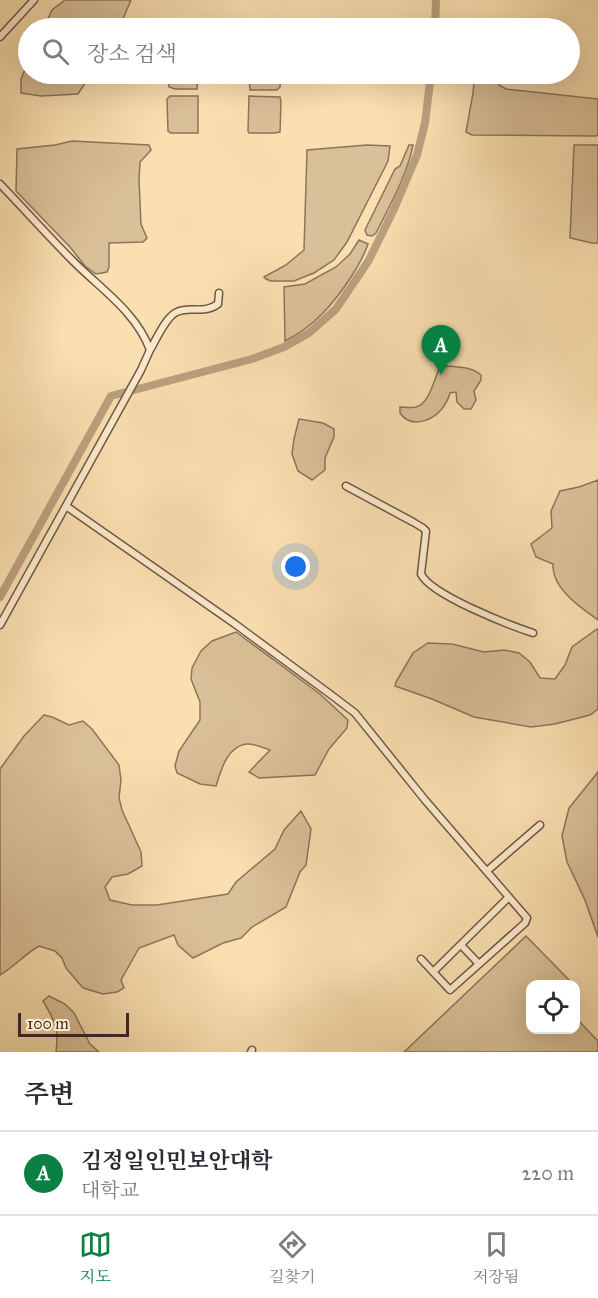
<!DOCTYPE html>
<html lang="ko">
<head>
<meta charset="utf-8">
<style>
  body { margin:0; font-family:"IM FELL Great Primer","Noto Serif KR",serif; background:#f7f7f7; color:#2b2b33 }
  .controls { position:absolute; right:18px; bottom:18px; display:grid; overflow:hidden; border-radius:12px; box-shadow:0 6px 24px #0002 }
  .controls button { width:54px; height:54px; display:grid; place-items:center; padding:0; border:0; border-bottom:2px solid #e1e1e2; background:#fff; color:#2b2b33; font:30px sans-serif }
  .scale { position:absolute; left:18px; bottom:15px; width:111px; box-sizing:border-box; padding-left:6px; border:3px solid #3f2a21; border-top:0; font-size:16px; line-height:21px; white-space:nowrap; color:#3f2a21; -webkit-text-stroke:4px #fceacc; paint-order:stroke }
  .you { position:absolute; left:296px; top:567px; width:21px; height:21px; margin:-15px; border:4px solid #fff; border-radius:50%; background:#1a73e8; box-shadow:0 0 0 9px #1a73e833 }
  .badge { display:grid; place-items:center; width:39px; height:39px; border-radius:50%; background:#0b8043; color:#fff; font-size:20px; font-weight:700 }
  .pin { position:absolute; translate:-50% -50px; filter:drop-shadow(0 2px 3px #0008) }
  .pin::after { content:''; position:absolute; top:32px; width:21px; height:18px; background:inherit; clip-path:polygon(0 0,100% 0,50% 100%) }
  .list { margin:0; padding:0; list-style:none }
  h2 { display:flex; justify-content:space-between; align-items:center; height:78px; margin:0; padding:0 24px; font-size:26px }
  h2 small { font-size:20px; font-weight:400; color:#7c7c81 }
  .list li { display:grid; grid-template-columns:39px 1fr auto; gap:18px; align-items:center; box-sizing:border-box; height:84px; padding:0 24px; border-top:2px solid #e1e1e2 }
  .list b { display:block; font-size:22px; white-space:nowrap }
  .list p { margin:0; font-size:20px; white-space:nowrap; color:#7c7c81 }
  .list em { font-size:20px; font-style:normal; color:#7c7c81 }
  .icon { flex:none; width:33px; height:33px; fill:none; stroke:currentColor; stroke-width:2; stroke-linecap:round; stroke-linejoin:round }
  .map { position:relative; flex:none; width:598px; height:1052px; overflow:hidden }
  .search { position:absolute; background:#fff; box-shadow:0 6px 24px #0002; left:18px; right:18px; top:18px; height:66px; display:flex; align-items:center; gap:15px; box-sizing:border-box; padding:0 21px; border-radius:33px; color:#7c7c81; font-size:22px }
  .sheet { height:162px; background:#fff }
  nav { display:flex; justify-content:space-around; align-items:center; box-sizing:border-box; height:84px; border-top:2px solid #e1e1e2; background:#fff; font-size:16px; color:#7c7c81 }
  nav a { display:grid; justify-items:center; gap:3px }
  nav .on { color:#0b8043 }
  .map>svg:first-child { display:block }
  .green { fill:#dac098; stroke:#8c755c; stroke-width:1.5 }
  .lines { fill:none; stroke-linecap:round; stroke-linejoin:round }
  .canal { stroke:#baa17f; stroke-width:8 }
  .minor-casing { stroke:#6e5745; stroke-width:9 }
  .minor { stroke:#fceacc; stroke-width:6 }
</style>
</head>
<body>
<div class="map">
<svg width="598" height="1052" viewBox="0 0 598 1052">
  <rect width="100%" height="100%" fill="#fadfb0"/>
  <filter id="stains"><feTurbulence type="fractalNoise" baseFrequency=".00333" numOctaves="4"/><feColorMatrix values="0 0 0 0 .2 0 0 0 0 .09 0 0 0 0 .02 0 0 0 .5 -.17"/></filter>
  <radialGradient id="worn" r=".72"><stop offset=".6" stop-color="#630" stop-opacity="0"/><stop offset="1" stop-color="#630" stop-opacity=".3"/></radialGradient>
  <path class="green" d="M 65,0 L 131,0 L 119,28 L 44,28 L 52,10 Z
    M 28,62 L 28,74 L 91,74 L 78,94 L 41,96 L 21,93 L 21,79 Z
    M 168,74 L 210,74 L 210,76 L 198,76 L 197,89 L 175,89 L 169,87 Z
    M 237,74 L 281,74 L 280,87 L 277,90 L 250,90 L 249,77 L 237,76 Z
    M 475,74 L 497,74 L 499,85 L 506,89 L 598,99 L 598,135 L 596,136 L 472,135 L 466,132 L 473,93 Z
    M 170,96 L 198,96 L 198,133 L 171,133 L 168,131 L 167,99 Z
    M 249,96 L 280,97 L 281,102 L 280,132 L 274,133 L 249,133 L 248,131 Z
    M 72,141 L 149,145 L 151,150 L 140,162 L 139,180 L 141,224 L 147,238 L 143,242 L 109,243 L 109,267 L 107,272 L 96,274 L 85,266 L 70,247 L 16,191 L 17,149 L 55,145 Z
    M 367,145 L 390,146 L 388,161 L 347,242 L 334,260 L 314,273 L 294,281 L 271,281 L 266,279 L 264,277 L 286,265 L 304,250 L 307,150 Z
    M 409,145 L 413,145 C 408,173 389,207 376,233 L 372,236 L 367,235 L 365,230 L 395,169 L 400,166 Z
    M 574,145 L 598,145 L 598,243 L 592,243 L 570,238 Z
    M 359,240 L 368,244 C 364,256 358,266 351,277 C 334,303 314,327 285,341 L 284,287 L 305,284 L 336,267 L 350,254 Z
    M 447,366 C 459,367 472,367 481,375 L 481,380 L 474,391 L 476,400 L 471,409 L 464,409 L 457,402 L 456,392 L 450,393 C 448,400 445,405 441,410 C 430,422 410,428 400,413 L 400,407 C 405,407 411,408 416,407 C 429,404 434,380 439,369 Z
    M 299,419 L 323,423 L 334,429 L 334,437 L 325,458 L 325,470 L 312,480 L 298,471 L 292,454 L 294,439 Z
    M 598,480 L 598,620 C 581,608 551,588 553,564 L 536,557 L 531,544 L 552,528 L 551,511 L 560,491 L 579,487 Z
    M 597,629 L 598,629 L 598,709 L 590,715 L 555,724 L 531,727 L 474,717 L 432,699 L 395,686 L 396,682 L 413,653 L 428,643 L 452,644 L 484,652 L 504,650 L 519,653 L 530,662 L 540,678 L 555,679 L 565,665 L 572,647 Z
    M 236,632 L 320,694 L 348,720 L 347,728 L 329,749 L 315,775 L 259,778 L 249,772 L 270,750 C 264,748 253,743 246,744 C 227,747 221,770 216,786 L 200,784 L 177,773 L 175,766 L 179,751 L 200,720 L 200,702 L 191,679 L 192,668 L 201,651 L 212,641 Z
    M 44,715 L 52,717 L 69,725 L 83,721 L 92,729 L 119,765 L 121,780 L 119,798 L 122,810 L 141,852 L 142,866 L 128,874 L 112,877 L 105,887 L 110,900 L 132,905 L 157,905 L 228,894 L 236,882 L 275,849 L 284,830 L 301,811 L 311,829 L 306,865 L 300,872 L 286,907 L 252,927 L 241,938 L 223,943 L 193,958 L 178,945 L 174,935 L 139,948 L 121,980 L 124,988 L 117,992 L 103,994 L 83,988 L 66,968 L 62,958 L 55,951 L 39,946 C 25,954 14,967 0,975 L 0,769 L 24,736 Z
    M 598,772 L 598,937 L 585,900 L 567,862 L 562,836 L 569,808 Z
    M 526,936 L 573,984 L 530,984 L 530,1030 L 576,1030 L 576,1018 L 598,1041 L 598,1052 L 404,1052 Z
    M 49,996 L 65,1004 L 74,1013 L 90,1044 L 99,1052 L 56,1052 C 59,1028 55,1021 43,1001 Z"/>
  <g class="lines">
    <path class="canal" d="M 435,28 L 436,0
      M 0,597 L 111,396 L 252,359 L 284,347 L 309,333 L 336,309 L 369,260 L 394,209 L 417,155 L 425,123 L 431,74"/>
    <g class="minor-casing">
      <path id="minor" d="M 0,37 L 34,0
        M 0,184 C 25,210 49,237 74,262 C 101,289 137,313 150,350 L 141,370 L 0,625
        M 150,350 C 156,340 165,319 175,313 C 188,305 203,315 218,304 L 219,293
        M 346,486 L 413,522 L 423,528 L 426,531 L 421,574 C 431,595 509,625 533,633
        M 66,506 L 235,624 L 330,694 L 355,713 L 425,800 L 527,918 L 525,923 L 450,990 L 421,959
        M 487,871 L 540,825
        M 461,945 L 479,964
        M 433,972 L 509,897
        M 251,1052 L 252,1050"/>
    </g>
    <use href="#minor" class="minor"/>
  </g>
  <rect width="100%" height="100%" filter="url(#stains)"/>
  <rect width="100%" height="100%" fill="url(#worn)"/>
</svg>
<div class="controls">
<button><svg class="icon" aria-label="locate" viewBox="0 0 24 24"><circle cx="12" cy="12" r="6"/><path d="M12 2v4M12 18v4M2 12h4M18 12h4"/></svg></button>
</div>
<div class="scale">100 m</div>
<div class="you"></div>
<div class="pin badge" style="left:441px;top:375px">A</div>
<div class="search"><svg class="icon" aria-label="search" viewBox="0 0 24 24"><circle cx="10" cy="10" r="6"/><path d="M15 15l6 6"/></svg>장소 검색</div>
</div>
<section class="sheet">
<h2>주변<small></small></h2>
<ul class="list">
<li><span class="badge">A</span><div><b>김정일인민보안대학</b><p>대학교</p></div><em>220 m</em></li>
</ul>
</section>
<nav>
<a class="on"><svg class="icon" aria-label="map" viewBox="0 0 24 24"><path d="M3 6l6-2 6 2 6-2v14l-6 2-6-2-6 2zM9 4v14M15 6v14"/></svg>지도</a>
<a><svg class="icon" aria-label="directions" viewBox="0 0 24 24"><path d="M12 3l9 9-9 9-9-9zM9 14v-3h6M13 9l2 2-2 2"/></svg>길찾기</a>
<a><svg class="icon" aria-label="saved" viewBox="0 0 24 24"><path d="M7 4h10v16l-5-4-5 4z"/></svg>저장됨</a>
</nav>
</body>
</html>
